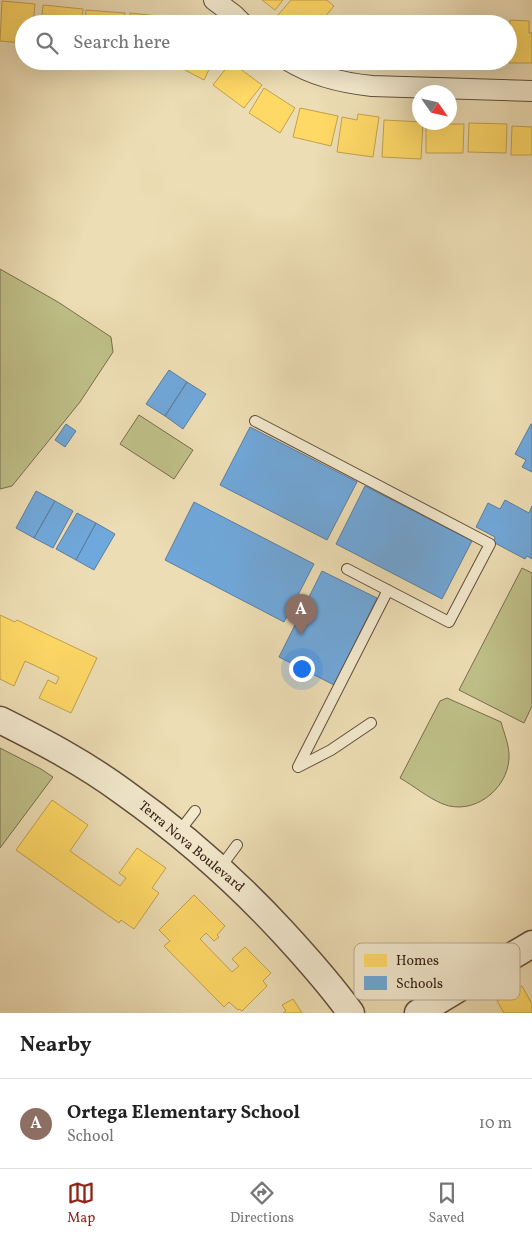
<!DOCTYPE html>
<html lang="en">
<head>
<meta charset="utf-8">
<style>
  body { margin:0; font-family:Vollkorn,serif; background:#f2f2f2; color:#222 }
  .compass { position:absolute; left:412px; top:85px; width:45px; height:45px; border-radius:50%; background:#fff; box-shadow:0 5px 20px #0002; rotate:124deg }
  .you { position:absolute; left:301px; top:668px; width:18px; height:18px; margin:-12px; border:4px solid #fff; border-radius:50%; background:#1a73e8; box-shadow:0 0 0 8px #1a73e833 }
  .badge { display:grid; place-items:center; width:32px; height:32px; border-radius:50%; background:#8f2418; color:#fff; font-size:16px; font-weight:700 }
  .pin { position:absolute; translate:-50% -41px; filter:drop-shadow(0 1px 2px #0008) }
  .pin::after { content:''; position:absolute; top:26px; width:18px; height:15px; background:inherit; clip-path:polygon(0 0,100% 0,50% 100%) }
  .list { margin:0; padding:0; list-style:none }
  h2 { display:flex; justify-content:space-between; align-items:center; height:65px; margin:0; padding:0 20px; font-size:21px }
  h2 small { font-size:16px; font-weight:400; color:#767676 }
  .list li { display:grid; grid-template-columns:32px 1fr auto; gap:15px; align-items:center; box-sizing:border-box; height:90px; padding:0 20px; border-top:1px solid #e0e0e0 }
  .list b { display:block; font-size:19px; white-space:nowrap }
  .list p { margin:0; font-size:16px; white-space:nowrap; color:#767676 }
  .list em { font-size:16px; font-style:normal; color:#767676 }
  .icon { flex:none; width:28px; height:28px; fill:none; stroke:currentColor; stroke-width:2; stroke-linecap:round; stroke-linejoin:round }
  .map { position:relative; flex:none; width:532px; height:1013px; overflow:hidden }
  .search { position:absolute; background:#fff; box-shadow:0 5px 20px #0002; left:15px; right:15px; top:15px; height:55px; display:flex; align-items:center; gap:12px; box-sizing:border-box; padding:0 18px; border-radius:28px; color:#767676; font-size:19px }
  .sheet { height:155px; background:#fff }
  nav { display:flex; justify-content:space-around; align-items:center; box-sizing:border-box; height:70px; border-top:1px solid #e0e0e0; background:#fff; font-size:14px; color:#767676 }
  nav a { display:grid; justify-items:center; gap:2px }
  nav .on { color:#8f2418 }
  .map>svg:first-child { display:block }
  .green { fill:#bfbf88; stroke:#786e4e }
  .homes { fill:#ffd966; stroke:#c2a14d }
  .schools { fill:#6fa8dc; stroke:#5d7ea0 }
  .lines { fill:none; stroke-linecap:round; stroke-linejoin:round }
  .service-casing { stroke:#614d3b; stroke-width:12 }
  .minor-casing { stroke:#614d3b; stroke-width:22 }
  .tertiary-casing { stroke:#614d3b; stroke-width:29 }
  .service { stroke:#f3e9ce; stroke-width:10 }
  .minor { stroke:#f3e9ce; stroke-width:20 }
  .tertiary { stroke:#f3e9ce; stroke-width:26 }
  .labels { text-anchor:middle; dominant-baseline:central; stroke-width:5; stroke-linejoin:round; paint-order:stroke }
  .street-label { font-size:14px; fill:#321d13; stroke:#f3e9ce }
  .key { fill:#f3e9ce; stroke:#b9ac96; stroke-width:1 }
  .key-label { font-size:14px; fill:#321d13 }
</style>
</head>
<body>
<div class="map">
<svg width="532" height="1013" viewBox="0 0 532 1013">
  <rect width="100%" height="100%" fill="#edddb4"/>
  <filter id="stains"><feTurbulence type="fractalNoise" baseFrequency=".004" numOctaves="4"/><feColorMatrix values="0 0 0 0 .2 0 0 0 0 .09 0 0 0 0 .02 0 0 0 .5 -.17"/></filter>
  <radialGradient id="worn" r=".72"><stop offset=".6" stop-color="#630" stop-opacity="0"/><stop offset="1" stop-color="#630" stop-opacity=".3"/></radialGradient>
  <path class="green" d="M 0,269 L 58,302 L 111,337 L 113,352 L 80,402 L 12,486 L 0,489 Z
    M 139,415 L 193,450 L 174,479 L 120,444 Z
    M 522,568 L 532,573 L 532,706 L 524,723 L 459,690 Z
    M 447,698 L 501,722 C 504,733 510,747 509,759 C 507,790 473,816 443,804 C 428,798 414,786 400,778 L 440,701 Z
    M 0,748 L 41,769 L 53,777 L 0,848 Z"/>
  <path class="homes" d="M 262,0 L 283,0 L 275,10 Z
    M 291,0 L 327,0 L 334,6 L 319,24 L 287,24 L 278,15 Z
    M 2,1 L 35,4 L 33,24 L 24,24 L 24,43 L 0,41 Z
    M 43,5 L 83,9 L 81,24 L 41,24 Z
    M 86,10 L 125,13 L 124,24 L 84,24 Z
    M 130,13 L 167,17 L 166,24 L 128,24 Z
    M 510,20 L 529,21 L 529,33 L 532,33 L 532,63 L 509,63 Z
    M 168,61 L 213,61 L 204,80 Z
    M 231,62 L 262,85 L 244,108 L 213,85 Z
    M 264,88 L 295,108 L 280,133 L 249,113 Z
    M 300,108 L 338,116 L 331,146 L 293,137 Z
    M 358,114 L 379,117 L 373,157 L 337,152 L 342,117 L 357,120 Z
    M 384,120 L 423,122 L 421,159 L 382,157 Z
    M 469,123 L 507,124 L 506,153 L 468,152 Z
    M 426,124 L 464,124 L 463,153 L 426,153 Z
    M 512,126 L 532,127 L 532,155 L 511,155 Z
    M 0,615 L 15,622 L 17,620 L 97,658 L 71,713 L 39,698 L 48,680 L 56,684 L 59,677 L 25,661 L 14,686 L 0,679 Z
    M 52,800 L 88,825 L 70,851 L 120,886 L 126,878 L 119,873 L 137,848 L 166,868 L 152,888 L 159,893 L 134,929 L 121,920 L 119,923 L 16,850 Z
    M 194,895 L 225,926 L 217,935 L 219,937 L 214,941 L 206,933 L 200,939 L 232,972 L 239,966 L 232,959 L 245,947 L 271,973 L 263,981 L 267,986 L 242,1011 L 239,1009 L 238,1010 L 229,1002 L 224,1007 L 164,946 L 170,941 L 159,930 Z
    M 522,986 L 532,1004 L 532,1013 L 504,1013 L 497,1001 Z
    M 293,999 L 302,1013 L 283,1013 L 286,1011 L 282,1005 Z"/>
  <path class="schools" d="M 169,370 L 187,382 L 165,416 L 146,404 Z
    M 187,382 L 206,394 L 183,429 L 165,416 Z
    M 66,424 L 76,431 L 65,447 L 55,440 Z
    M 531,424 L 532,424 L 532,472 L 522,467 L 526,460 L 515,454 Z
    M 250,427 L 357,482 L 327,540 L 220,485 Z
    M 365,486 L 472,541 L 442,599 L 336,544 Z
    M 36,491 L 55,501 L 34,538 L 16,528 Z
    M 505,500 L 529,513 L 532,506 L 532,559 L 527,556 L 525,559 L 493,542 L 495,537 L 476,527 L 488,503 L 500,509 Z
    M 55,501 L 73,511 L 53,548 L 34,538 Z
    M 194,502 L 314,564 L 284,622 L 165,560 Z
    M 77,513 L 96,523 L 76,560 L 56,549 Z
    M 96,523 L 115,534 L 94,570 L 76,560 Z
    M 322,571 L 377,598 L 334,685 L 279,657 Z"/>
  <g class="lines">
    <g class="service-casing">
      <path id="service" d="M 255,421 L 490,544 L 449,622 L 347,569
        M 298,767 L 388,590
        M 298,767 L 331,750 L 371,723
        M 178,833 L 195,811
        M 220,868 L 237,845"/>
    </g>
    <g class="minor-casing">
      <path id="minor" d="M 214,0 L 234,15 L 243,24
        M 289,61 C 315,77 343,83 372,86 L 532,91"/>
    </g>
    <g class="tertiary-casing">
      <path id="tertiary" d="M 0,720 C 42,741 84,763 122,791 C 180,832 234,879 282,931 C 306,957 330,984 351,1013
        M 418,1013 L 532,944"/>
    </g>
    <use href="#service" class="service"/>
    <use href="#minor" class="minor"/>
    <use href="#tertiary" class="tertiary"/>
  </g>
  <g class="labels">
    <g class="street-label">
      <text transform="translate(191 847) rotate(40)">Terra Nova Boulevard</text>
    </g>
  </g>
  <rect x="354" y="943" width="166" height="57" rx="8" class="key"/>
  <rect x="364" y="954" width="23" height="13" fill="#ffd966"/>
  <rect x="364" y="976" width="23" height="14" fill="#6fa8dc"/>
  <g class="key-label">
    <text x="396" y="965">Homes</text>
    <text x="396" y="988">Schools</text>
  </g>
  <rect width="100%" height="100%" filter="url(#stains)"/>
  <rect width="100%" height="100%" fill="url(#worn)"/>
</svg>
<svg class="compass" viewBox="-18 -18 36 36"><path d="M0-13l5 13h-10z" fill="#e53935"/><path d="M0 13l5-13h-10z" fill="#767676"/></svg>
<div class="you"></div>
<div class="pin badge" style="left:301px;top:635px;background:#8d6e63">A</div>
<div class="search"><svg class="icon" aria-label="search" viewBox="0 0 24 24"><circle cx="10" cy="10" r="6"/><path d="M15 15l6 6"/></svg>Search here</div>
</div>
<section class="sheet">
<h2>Nearby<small></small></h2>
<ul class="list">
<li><span class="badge" style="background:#8d6e63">A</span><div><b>Ortega Elementary School</b><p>School</p></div><em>10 m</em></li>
</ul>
</section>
<nav>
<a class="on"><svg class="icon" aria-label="map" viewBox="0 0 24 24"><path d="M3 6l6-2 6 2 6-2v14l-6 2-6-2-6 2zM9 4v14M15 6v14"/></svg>Map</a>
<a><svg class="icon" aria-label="directions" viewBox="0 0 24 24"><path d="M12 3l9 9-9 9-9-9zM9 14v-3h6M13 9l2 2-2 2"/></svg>Directions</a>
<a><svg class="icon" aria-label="saved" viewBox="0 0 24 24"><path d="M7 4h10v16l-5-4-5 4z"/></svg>Saved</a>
</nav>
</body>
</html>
